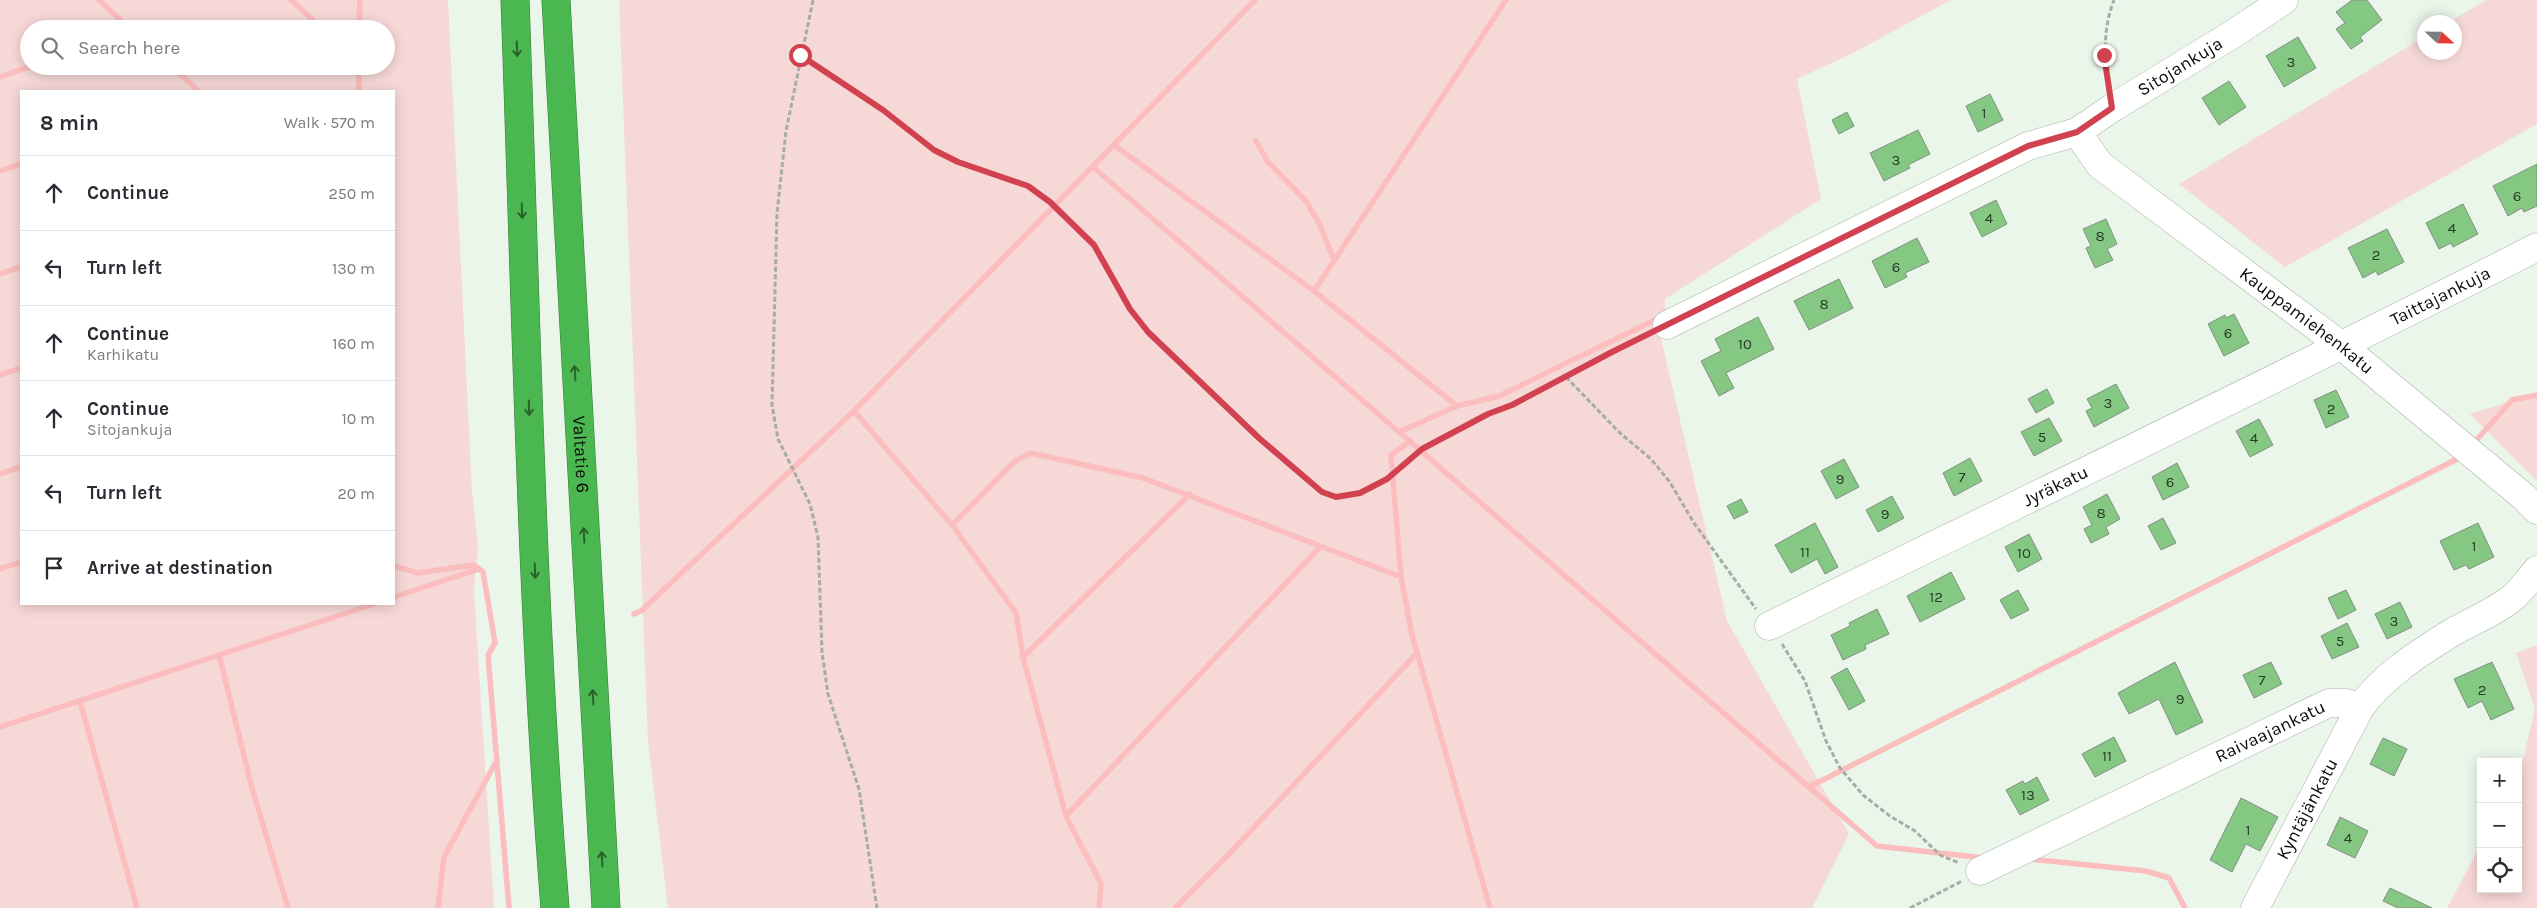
<!DOCTYPE html>
<html lang="en">
<head>
<meta charset="utf-8">
<style>
  body { margin:0; font-family:Karla,sans-serif; background:#f7f7f7; color:#2b2b33 }
  .controls { position:absolute; right:15px; bottom:15px; display:grid; overflow:hidden; border-radius:0px; box-shadow:0 2px 12px #0003 }
  .controls button { width:45px; height:45px; display:grid; place-items:center; padding:0; border:0; border-bottom:1px solid #e1e1e2; background:#fff; color:#2b2b33; font:25px sans-serif }
  .compass { position:absolute; left:2417px; top:15px; width:45px; height:45px; border-radius:50%; background:#fff; box-shadow:0 2px 12px #0003; rotate:112deg }
  .stop { position:absolute; width:15px; height:15px; margin:-11px; border:4px solid #d1414f; border-radius:50%; background:#fff }
  .stop.end { background:#d1414f; border-color:#fff; box-shadow:0 1px 5px #0008 }
  .list { margin:0; padding:0; list-style:none }
  h2 { display:flex; justify-content:space-between; align-items:center; height:65px; margin:0; padding:0 20px; font-size:21px }
  h2 small { font-size:16px; font-weight:400; color:#7c7c81 }
  .list li { display:grid; grid-template-columns:32px 1fr auto; gap:15px; align-items:center; box-sizing:border-box; height:75px; padding:0 20px; border-top:1px solid #e1e1e2 }
  .list b { display:block; font-size:19px; white-space:nowrap }
  .list p { margin:0; font-size:16px; white-space:nowrap; color:#7c7c81 }
  .list em { font-size:16px; font-style:normal; color:#7c7c81 }
  .icon { flex:none; width:28px; height:28px; fill:none; stroke:currentColor; stroke-width:2; stroke-linecap:round; stroke-linejoin:round }
  .map { position:relative; flex:none; width:2537px; height:908px; overflow:hidden }
  .search { position:absolute; background:#fff; box-shadow:0 2px 12px #0003; left:20px; top:20px; width:375px; height:55px; display:flex; align-items:center; gap:12px; box-sizing:border-box; padding:0 18px; border-radius:28px; color:#7c7c81; font-size:19px }
  .panel { position:absolute; background:#fff; box-shadow:0 2px 12px #0003; left:20px; top:90px; width:375px; height:515px; border-radius:0px }
  .map>svg:first-child { display:block }
  .green { fill:#f6d8d7; fill-rule:evenodd }
  .lines { fill:none; stroke-linecap:round; stroke-linejoin:round }
  .stream { stroke:#fbbdbd; stroke-width:5.5 }
  .building { fill:#84c884; stroke:#848e83 }
  .minor-casing { stroke:#a7b1a6; stroke-width:29 }
  .highway-casing { stroke:#347c37; stroke-width:29 }
  .path { stroke:#a5ada4; stroke-width:3; stroke-dasharray:5 2.5; stroke-linecap:butt }
  .minor { stroke:#fff; stroke-width:28 }
  .highway { stroke:#4bb750; stroke-width:28 }
  .oneway { stroke:#2a622c }
  .route { stroke:#d1414f; stroke-width:6 }
  .labels { text-anchor:middle; dominant-baseline:central; stroke-width:4.5; stroke-linejoin:round; paint-order:stroke }
  .number-label { font-size:15px; fill:#283c28 }
  .street-label { font-size:18px; fill:#0a0d09; stroke:#ebf6ea }
</style>
</head>
<body>
<div class="map">
<svg width="2537" height="908" viewBox="0 0 2537 908">
  <rect width="100%" height="100%" fill="#ebf6ea"/>
  <path class="green" d="M 0,0 L 448,0 L 472,492 L 478,544 L 474,592 L 494,908 L 0,908 ZM 29,29 L 386,29 L 386,66 L 29,66 ZM 394,91 L 394,604 L 21,604 L 21,91 Z
    M 619,0 L 1951,0 L 1851,54 L 1797,79 L 1821,199 L 1665,299 L 1665,324 L 1660,334 L 1727,621 L 1849,834 L 1812,908 L 668,908 L 648,741 Z
    M 2487,0 L 2537,0 L 2537,124 L 2285,267 L 2179,184 L 2424,37 L 2424,52 L 2454,52 L 2454,22 L 2449,22 Z
    M 2537,393 L 2537,481 L 2470,414 Z
    M 2537,645 L 2537,908 L 2447,908 L 2481,844 L 2481,889 L 2518,889 L 2518,768 L 2523,759 L 2535,709 L 2516,653 Z"/>
  <g class="lines">
    <path class="stream" d="M 99,0 L 130,29
      M 291,0 L 323,29
      M 359,29 L 360,0
      M 171,66 L 199,91
      M 0,77 L 32,66
      M 359,91 L 359,66
      M 1256,141 L 1268,162 L 1306,201 L 1320,225 L 1334,260
      M 1114,145 L 1314,291 L 1457,406
      M 1093,167 L 1877,846 L 1984,858
      M 0,171 L 21,164
      M 0,274 L 21,267
      M 1314,291 L 1506,0
      M 0,375 L 21,368
      M 854,411 L 952,525 L 1016,613 L 1023,657 L 1066,816 L 1101,884 L 1099,908
      M 1399,432 L 1457,406 L 1499,396 L 1661,317
      M 1410,441 L 1391,455 L 1401,577 L 1412,635 L 1490,908
      M 2472,445 L 2512,400 L 2537,395
      M 0,474 L 21,467
      M 952,525 L 1015,461 L 1031,453 L 1143,478 L 1401,577
      M 394,566 L 418,573 L 474,565 L 483,572 L 495,643 L 488,655 L 509,908
      M 0,569 L 21,562
      M 394,597 L 479,569
      M 634,614 L 641,611 L 854,411 L 1255,0
      M 219,655 L 252,788 L 288,908
      M 1023,657 L 1190,494
      M 80,701 L 137,908
      M 0,727 L 374,604
      M 1809,787 L 2463,456
      M 1066,816 L 1320,547
      M 2030,859 L 2146,871 L 2169,878 L 2185,908
      M 438,908 L 444,857 L 497,760
      M 1175,908 L 1229,854 L 1417,653"/>
  </g>
  <path class="building" d="M 2352,0 L 2367,0 L 2382,20 L 2360,37 L 2363,41 L 2351,49 L 2336,29 L 2345,23 L 2336,12 Z
    M 2298,37 L 2316,68 L 2284,87 L 2266,56 Z
    M 2229,81 L 2246,107 L 2219,125 L 2202,98 Z
    M 1990,94 L 2003,120 L 1978,132 L 1966,106 Z
    M 1847,112 L 1854,126 L 1839,134 L 1832,120 Z
    M 1918,130 L 1930,154 L 1908,165 L 1910,168 L 1884,181 L 1870,153 Z
    M 2537,164 L 2537,206 L 2524,212 L 2522,208 L 2508,216 L 2493,186 Z
    M 1996,200 L 2007,224 L 1982,237 L 1970,213 Z
    M 2463,204 L 2478,234 L 2453,247 L 2451,243 L 2439,249 L 2426,223 Z
    M 2106,219 L 2117,244 L 2107,249 L 2113,260 L 2095,268 L 2086,248 L 2091,246 L 2083,229 Z
    M 2387,229 L 2404,262 L 2378,275 L 2376,271 L 2363,278 L 2348,248 Z
    M 1917,238 L 1929,262 L 1905,273 L 1907,277 L 1885,288 L 1872,261 Z
    M 1839,279 L 1853,308 L 1809,330 L 1794,301 Z
    M 2234,314 L 2249,343 L 2224,356 L 2208,324 L 2225,315 L 2226,318 Z
    M 1758,317 L 1774,349 L 1726,373 L 1734,388 L 1719,396 L 1701,361 L 1721,351 L 1715,339 Z
    M 2116,384 L 2129,408 L 2094,427 L 2086,411 L 2092,408 L 2087,399 Z
    M 2047,389 L 2054,403 L 2036,413 L 2028,399 Z
    M 2336,390 L 2349,417 L 2326,428 L 2314,400 Z
    M 2049,418 L 2062,441 L 2034,456 L 2021,432 Z
    M 2259,419 L 2273,445 L 2250,457 L 2236,431 Z
    M 1970,458 L 1982,481 L 1954,496 L 1943,473 Z
    M 1844,459 L 1859,487 L 1836,499 L 1821,471 Z
    M 2177,463 L 2189,487 L 2163,500 L 2152,477 Z
    M 2107,494 L 2120,519 L 2106,527 L 2109,534 L 2091,543 L 2084,529 L 2092,525 L 2083,507 Z
    M 1892,496 L 1904,518 L 1878,532 L 1866,510 Z
    M 1741,499 L 1748,512 L 1734,519 L 1727,506 Z
    M 2163,518 L 2176,543 L 2161,550 L 2148,526 Z
    M 1815,523 L 1838,567 L 1825,574 L 1817,559 L 1791,573 L 1775,545 Z
    M 2478,523 L 2494,557 L 2469,569 L 2466,565 L 2454,570 L 2440,541 Z
    M 2029,534 L 2042,559 L 2018,572 L 2005,547 Z
    M 1951,572 L 1965,599 L 1920,622 L 1907,596 Z
    M 2018,590 L 2029,610 L 2011,619 L 2000,600 Z
    M 2346,590 L 2356,610 L 2338,619 L 2328,598 Z
    M 2400,602 L 2412,627 L 2387,639 L 2375,614 Z
    M 1877,609 L 1889,634 L 1865,645 L 1866,649 L 1843,660 L 1831,635 L 1850,626 L 1849,623 Z
    M 2347,623 L 2359,647 L 2332,659 L 2321,636 Z
    M 2175,662 L 2203,722 L 2176,735 L 2159,699 L 2129,714 L 2118,693 Z
    M 2271,662 L 2282,684 L 2254,698 L 2243,675 Z
    M 2492,662 L 2514,709 L 2491,720 L 2482,701 L 2468,708 L 2454,679 Z
    M 1847,668 L 1865,701 L 1849,710 L 1831,677 Z
    M 2114,737 L 2126,761 L 2095,777 L 2082,754 Z
    M 2383,738 L 2407,749 L 2394,776 L 2370,764 Z
    M 2037,777 L 2049,800 L 2020,815 L 2006,790 L 2023,781 L 2025,784 Z
    M 2241,798 L 2278,817 L 2260,851 L 2246,844 L 2232,872 L 2210,860 Z
    M 2340,817 L 2368,831 L 2355,858 L 2327,845 Z
    M 2390,888 L 2432,908 L 2398,908 L 2383,901 Z"/>
  <g class="lines">
    <g class="minor-casing">
      <g id="minor">
        <path id="s1" d="M 2077,132 L 2100,165 L 2342,346 L 2524,497 L 2537,510"/>
        <path id="s2" d="M 1667,325 L 2028,146 L 2077,132 L 2112,108 L 2233,34 L 2284,0"/>
        <path id="s3" d="M 1769,626 C 2025,500 2283,377 2537,247"/>
        <path id="s4" d="M 1980,871 L 2329,703 L 2346,703 L 2360,708 C 2382,677 2416,655 2448,635 C 2469,622 2492,614 2511,599 C 2521,591 2529,579 2537,570"/>
        <path id="s5" d="M 2255,908 L 2360,708"/>
      </g>
    </g>
    <g class="highway-casing">
      <g id="highway">
        <path d="M 515,0 C 526,303 531,606 555,908"/>
        <path id="s6" d="M 556,0 L 606,908"/>
      </g>
    </g>
    <path class="path" d="M 813,0 L 786,131 L 777,213 L 772,405 L 778,439 L 810,504 L 818,537 L 822,652 L 828,694 L 859,789 L 877,908
      M 800,55 L 883,110 L 934,150 L 958,162 L 1028,186 L 1050,202 L 1094,245 L 1130,309 L 1148,332 L 1292,468 L 1322,492 L 1336,497 L 1359,493 L 1377,485 L 1422,449 L 1647,335
      M 2109,85 C 2104,56 2103,28 2114,0
      M 1566,377 L 1620,433 L 1651,459 L 1669,481 L 1694,523 L 1756,609
      M 1782,644 L 1805,681 L 1826,741 L 1840,768 L 1863,795 L 1890,816 L 1915,831 L 1940,855 L 1959,863
      M 1910,908 L 1962,881"/>
    <use href="#minor" class="minor"/>
    <use href="#highway" class="highway"/>
  </g>
  <defs><path id="oneway-shaft" d="M-6 0H5M1.5-3L5.5 0L1.5 3" fill="none" stroke-width="1.6" stroke-linecap="round" stroke-linejoin="round" transform="scale(1.25)"/></defs>
  <g class="oneway">
    <use href="#oneway-shaft" transform="translate(517 49) rotate(88)"/>
    <use href="#oneway-shaft" transform="translate(522 211) rotate(88)"/>
    <use href="#oneway-shaft" transform="translate(575 373) rotate(-93)"/>
    <use href="#oneway-shaft" transform="translate(529 408) rotate(88)"/>
    <use href="#oneway-shaft" transform="translate(584 535) rotate(-93)"/>
    <use href="#oneway-shaft" transform="translate(535 571) rotate(88)"/>
    <use href="#oneway-shaft" transform="translate(593 697) rotate(-93)"/>
    <use href="#oneway-shaft" transform="translate(602 859) rotate(-93)"/>
  </g>
  <g class="lines">
    <path class="route" d="M 800,55 L 883,110 L 934,150 L 958,162 L 1028,186 L 1050,202 L 1094,245 L 1130,309 L 1148,332 L 1260,439 L 1322,492 L 1336,497 L 1360,493 L 1387,479 L 1422,449 L 1488,414 L 1512,405 L 1612,352 L 2028,146 L 2077,132 L 2112,108 L 2104,55"/>
  </g>
  <g class="labels">
    <g class="number-label">
      <text x="2291" y="62">3</text>
      <text x="1984" y="113">1</text>
      <text x="1896" y="160">3</text>
      <text x="2517" y="196">6</text>
      <text x="1989" y="218">4</text>
      <text x="2452" y="228">4</text>
      <text x="2100" y="236">8</text>
      <text x="2376" y="255">2</text>
      <text x="1896" y="267">6</text>
      <text x="1824" y="304">8</text>
      <text x="2228" y="333">6</text>
      <text x="1745" y="344">10</text>
      <text x="2108" y="403">3</text>
      <text x="2331" y="409">2</text>
      <text x="2042" y="437">5</text>
      <text x="2254" y="438">4</text>
      <text x="1962" y="477">7</text>
      <text x="1840" y="479">9</text>
      <text x="2170" y="482">6</text>
      <text x="2101" y="513">8</text>
      <text x="1885" y="514">9</text>
      <text x="2474" y="546">1</text>
      <text x="1805" y="552">11</text>
      <text x="2024" y="553">10</text>
      <text x="1936" y="597">12</text>
      <text x="2394" y="621">3</text>
      <text x="2340" y="641">5</text>
      <text x="2262" y="680">7</text>
      <text x="2482" y="690">2</text>
      <text x="2180" y="699">9</text>
      <text x="2107" y="756">11</text>
      <text x="2028" y="795">13</text>
      <text x="2248" y="830">1</text>
      <text x="2348" y="838">4</text>
    </g>
    <g class="street-label">
      <text stroke="none"><textPath href="#s2" startOffset="576">Sitojankuja</textPath></text>
      <text stroke="none"><textPath href="#s3" startOffset="748">Taittajankuja</textPath></text>
      <text stroke="none"><textPath href="#s1" startOffset="299">Kauppamiehenkatu</textPath></text>
      <text stroke="none"><textPath href="#s6" startOffset="455">Valtatie 6</textPath></text>
      <text stroke="none"><textPath href="#s3" startOffset="319">Jyräkatu</textPath></text>
      <text stroke="none"><textPath href="#s4" startOffset="322">Raivaajankatu</textPath></text>
      <text stroke="none"><textPath href="#s5" startOffset="112">Kyntäjänkatu</textPath></text>
    </g>
  </g>
</svg>
<div class="controls">
<button>+</button>
<button>−</button>
<button><svg class="icon" aria-label="locate" viewBox="0 0 24 24"><circle cx="12" cy="12" r="6"/><path d="M12 2v4M12 18v4M2 12h4M18 12h4"/></svg></button>
</div>
<svg class="compass" viewBox="-18 -18 36 36"><path d="M0-13l5 13h-10z" fill="#e53935"/><path d="M0 13l5-13h-10z" fill="#7c7c81"/></svg>
<div class="stop" style="left:800px;top:55px"></div>
<div class="stop end" style="left:2104px;top:55px"></div>
<div class="search"><svg class="icon" aria-label="search" viewBox="0 0 24 24"><circle cx="10" cy="10" r="6"/><path d="M15 15l6 6"/></svg>Search here</div>
<section class="panel">
<h2>8 min<small>Walk · 570 m</small></h2>
<ul class="list">
<li><svg class="icon" aria-label="ahead" viewBox="0 0 24 24"><path d="M12 20V5M6 11l6-6 6 6"/></svg><div><b>Continue</b></div><em>250 m</em></li>
<li><svg class="icon" aria-label="left" viewBox="0 0 24 24"><path d="M17 20v-9H6M10 6l-5 5 5 5"/></svg><div><b>Turn left</b></div><em>130 m</em></li>
<li><svg class="icon" aria-label="ahead" viewBox="0 0 24 24"><path d="M12 20V5M6 11l6-6 6 6"/></svg><div><b>Continue</b><p>Karhikatu</p></div><em>160 m</em></li>
<li><svg class="icon" aria-label="ahead" viewBox="0 0 24 24"><path d="M12 20V5M6 11l6-6 6 6"/></svg><div><b>Continue</b><p>Sitojankuja</p></div><em>10 m</em></li>
<li><svg class="icon" aria-label="left" viewBox="0 0 24 24"><path d="M17 20v-9H6M10 6l-5 5 5 5"/></svg><div><b>Turn left</b></div><em>20 m</em></li>
<li><svg class="icon" aria-label="arrive" viewBox="0 0 24 24"><path d="M6 21V4h12l-3 4 3 4H6"/></svg><div><b>Arrive at destination</b></div></li>
</ul>
</section>
</div>
</body>
</html>
